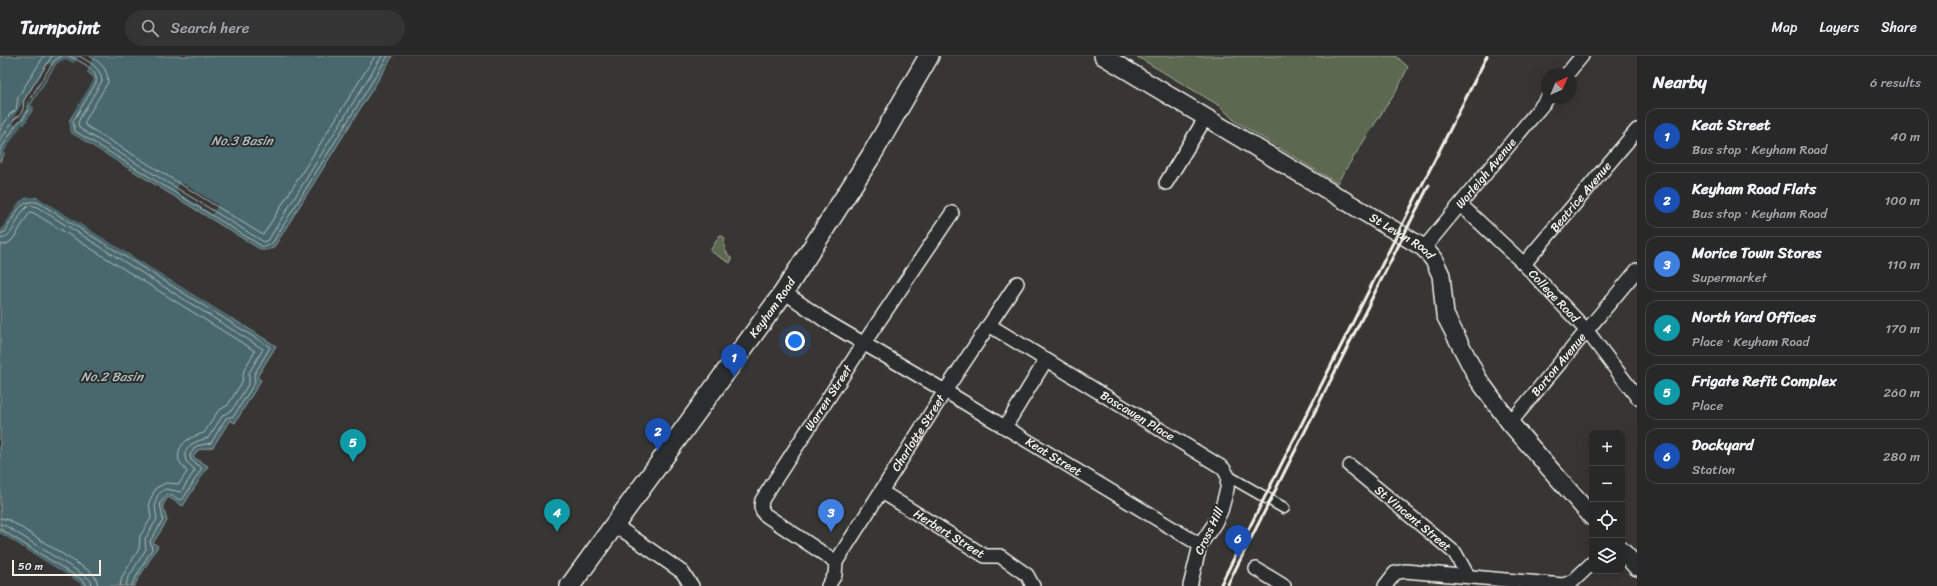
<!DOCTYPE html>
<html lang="en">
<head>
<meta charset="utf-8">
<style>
  body { margin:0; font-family:Sriracha,sans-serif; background:#353434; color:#f1f3f6 }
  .controls { position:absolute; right:12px; bottom:12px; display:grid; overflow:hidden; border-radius:8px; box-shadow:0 4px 16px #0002 }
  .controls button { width:36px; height:36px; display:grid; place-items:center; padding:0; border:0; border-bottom:1px solid #454445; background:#292828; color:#f1f3f6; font:20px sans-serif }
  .compass { position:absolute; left:1541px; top:12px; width:36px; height:36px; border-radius:50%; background:#292828; box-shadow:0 4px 16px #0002; rotate:44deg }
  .scale { position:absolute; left:12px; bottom:10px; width:89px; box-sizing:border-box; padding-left:4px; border:2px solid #f4f1e8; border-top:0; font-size:11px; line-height:14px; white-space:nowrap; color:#f4f1e8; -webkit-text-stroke:3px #2a2d2e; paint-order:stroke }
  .you { position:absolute; left:795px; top:285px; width:14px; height:14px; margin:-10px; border:3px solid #fff; border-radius:50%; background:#1a73e8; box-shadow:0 0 0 6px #1a73e833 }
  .badge { display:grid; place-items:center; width:26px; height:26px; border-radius:50%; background:#ea580c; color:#fff; font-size:13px; font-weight:700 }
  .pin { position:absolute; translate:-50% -33px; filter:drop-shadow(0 1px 2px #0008) }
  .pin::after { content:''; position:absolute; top:21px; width:14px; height:12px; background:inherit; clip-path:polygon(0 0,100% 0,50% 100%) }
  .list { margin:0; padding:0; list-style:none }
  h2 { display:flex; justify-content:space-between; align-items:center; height:52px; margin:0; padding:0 16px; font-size:17px }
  h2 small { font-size:13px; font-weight:400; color:#a5a6a8 }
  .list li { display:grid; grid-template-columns:26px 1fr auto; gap:12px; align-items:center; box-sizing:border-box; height:56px; margin:0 8px 8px; padding:0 8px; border:1px solid #454445; border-radius:12px }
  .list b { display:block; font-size:15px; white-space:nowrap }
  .list p { margin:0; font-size:13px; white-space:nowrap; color:#a5a6a8 }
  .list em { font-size:13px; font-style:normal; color:#a5a6a8 }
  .icon { flex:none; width:22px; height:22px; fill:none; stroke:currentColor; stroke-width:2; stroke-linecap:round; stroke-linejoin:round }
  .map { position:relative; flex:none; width:1637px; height:530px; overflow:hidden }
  header { display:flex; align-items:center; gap:24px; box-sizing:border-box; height:56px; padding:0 20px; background:#292828; border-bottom:1px solid #454445 }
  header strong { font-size:19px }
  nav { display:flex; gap:22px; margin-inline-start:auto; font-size:14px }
  .search { width:280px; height:36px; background:#353434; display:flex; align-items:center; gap:10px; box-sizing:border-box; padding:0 14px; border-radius:22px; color:#a5a6a8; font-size:15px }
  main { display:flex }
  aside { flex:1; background:#292828 }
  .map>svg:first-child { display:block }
  .green { fill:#5b674f; stroke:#a8ac9c }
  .water { fill:#4a676d; stroke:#8e9e9e }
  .pier { fill:#373635 }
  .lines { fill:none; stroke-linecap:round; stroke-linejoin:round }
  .shore { stroke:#b0bab7; stroke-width:1 }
  .pedestrian-casing { stroke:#f4f1e8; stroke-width:13 }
  .minor-casing { stroke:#f4f1e8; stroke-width:16 }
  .tertiary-casing { stroke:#f4f1e8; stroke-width:20 }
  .secondary-casing { stroke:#f4f1e8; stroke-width:22 }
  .pedestrian { stroke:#2a2d2e; stroke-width:10 }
  .minor { stroke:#2a2d2e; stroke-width:13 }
  .tertiary { stroke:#2a2d2e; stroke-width:17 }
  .secondary { stroke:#2a2d2e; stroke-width:19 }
  .rail { stroke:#f4f1e8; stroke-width:3 }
  .labels { text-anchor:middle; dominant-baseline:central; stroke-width:4; stroke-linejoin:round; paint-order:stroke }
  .street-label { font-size:12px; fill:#f4f1e8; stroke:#2a2d2e }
  .water-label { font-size:13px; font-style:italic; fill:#b0bab7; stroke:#2a2d2e }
</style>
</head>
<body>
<header>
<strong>Turnpoint</strong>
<div class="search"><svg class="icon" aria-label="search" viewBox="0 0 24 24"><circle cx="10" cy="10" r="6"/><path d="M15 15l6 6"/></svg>Search here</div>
<nav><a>Map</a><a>Layers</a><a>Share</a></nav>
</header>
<main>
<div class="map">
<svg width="1637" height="530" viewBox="0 0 1637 530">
  <rect width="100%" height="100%" fill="#373635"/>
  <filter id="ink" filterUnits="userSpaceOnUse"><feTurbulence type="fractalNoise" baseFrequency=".025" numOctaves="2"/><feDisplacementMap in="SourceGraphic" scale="8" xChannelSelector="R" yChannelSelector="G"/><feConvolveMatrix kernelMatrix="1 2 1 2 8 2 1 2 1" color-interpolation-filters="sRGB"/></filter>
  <g filter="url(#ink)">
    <path class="green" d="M 1136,0 L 1396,0 L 1408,11 L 1399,30 L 1337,127 L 1235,65 L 1220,50 Z
      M 720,179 L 725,182 C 722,190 726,197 732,203 L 730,207 L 710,195 Z"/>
    <path class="water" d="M 0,0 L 393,0 L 276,188 L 272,193 L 263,195 L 71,77 L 69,65 L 93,21 L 90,18 L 68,4 L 57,7 L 31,49 L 34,52 L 24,69 L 23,68 L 3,97 L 5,98 L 0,106 Z
      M 32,140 L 41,143 L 276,290 L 257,321 L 261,324 L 235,367 L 230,364 L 213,391 L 198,394 L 193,401 L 208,410 L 183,450 L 168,441 L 163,449 L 167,465 L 153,487 L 158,490 L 134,530 L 85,530 L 0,477 L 0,176 C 8,163 16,142 32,140 Z"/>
    <path class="pier" d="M 79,0 L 94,0 L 87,16 L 93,21 L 93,25 L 69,64 L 71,77 L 259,194 L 263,195 L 272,193 L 271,196 L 264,197 L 258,196 L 70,79 L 67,70 L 67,64 L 91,22 L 66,5 L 59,8 L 34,49 L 36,53 L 26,70 L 22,70 L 0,108 L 5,98 L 3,97 L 22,68 L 24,69 L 34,52 L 31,49 L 57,7 L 66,3 L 74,7 Z
      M 48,7 L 53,10 L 16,69 L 11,65 Z
      M 181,126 L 218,149 L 212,158 L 175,134 Z
      M 32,138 L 42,141 L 232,260 L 231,262 L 37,141 L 27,141 L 19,146 L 0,176 L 0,172 L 17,145 L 26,139 Z
      M 0,477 L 85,530 L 81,530 L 0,479 Z"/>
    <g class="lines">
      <path class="shore" d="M 69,0 C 79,5 99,13 96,27 L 73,65 L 75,75 L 263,191 L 270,189 L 273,186 L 388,0
        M 79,0 C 89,6 101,11 102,25 L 80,62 L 78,67 L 79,72 L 264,186 L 269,183 L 382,0
        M 90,0 C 101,7 108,13 108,26 L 85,65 L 85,69 L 263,179 L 375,0
        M 0,74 L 10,58 L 16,54 L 18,41 L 44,0
        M 0,85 L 14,63 L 20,59 L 23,53 L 24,44 L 52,0
        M 0,94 L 18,66 L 23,63 L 28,54 L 28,46 L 54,5 L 62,0
        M 0,178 L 5,176 C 13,163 20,140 39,147 L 270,291 L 254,319 L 255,326 L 234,360 L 226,362 L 211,387 L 196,390 L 190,399 L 191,404 L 202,412 L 183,443 L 180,444 L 168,438 L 160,447 L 163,464 L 150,485 L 152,493 L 131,530
        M 0,183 C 17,181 16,154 31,149 L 37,151 L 263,293 L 249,317 L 249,327 L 232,354 L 223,359 L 208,382 C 197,385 181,389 186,405 L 195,414 L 181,436 L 166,433 C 152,439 155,451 157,463 L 145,483 L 146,493 L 127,524 L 126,530
        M 0,189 L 7,188 L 13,183 L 30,156 L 34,157 L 255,295 L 244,314 L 242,326 L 228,349 L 218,355 L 204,377 C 190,381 176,387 179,405 L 187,416 L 179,428 L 166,427 L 156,432 L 149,446 L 151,462 L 140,480 L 139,493 L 122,521 L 120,530
        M 0,462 L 9,464 L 91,516 L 96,522 L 98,530
        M 0,468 L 6,470 L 87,521 L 91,525 L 92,530
        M 0,473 L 84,525 L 87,530"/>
      <g class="pedestrian-casing">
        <path id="pedestrian" d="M 1228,420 L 1284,452"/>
      </g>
      <g class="minor-casing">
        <g id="minor">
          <path d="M 1567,18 L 1582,0"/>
          <path d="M 1166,127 L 1206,61"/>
          <path id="s1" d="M 1461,149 L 1524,208 L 1587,275 L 1637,341"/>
          <path id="s2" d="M 1424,192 L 1548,42"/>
          <path id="s3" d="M 1524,208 L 1637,74"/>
          <path id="s4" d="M 784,236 L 827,266 L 945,335 L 1200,489"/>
          <path id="s5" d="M 989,269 L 1223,412 L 1228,420 L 1227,433 L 1221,455 L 1215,467 L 1200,489 L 1190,530"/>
          <path id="s6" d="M 1510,367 L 1637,214"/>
          <path d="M 1005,371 L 1046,304"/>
          <path id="s7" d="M 1350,410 L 1455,497 L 1468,520"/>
          <path id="s8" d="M 882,436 L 985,500 L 1000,500 L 1027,519 L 1033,530"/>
          <path d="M 615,469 L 682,516 L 692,530"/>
          <path id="s9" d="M 836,506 L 764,458 L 761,451 L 762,444 L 864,287 L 952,157"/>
          <path d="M 1256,513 L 1284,530"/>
          <path id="s10" d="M 828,530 L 835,519 L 836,506 L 945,335 L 1017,227"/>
          <path d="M 1385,530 L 1395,517 L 1405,515 L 1563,529 L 1572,526 L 1592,507"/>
        </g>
      </g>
      <g class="tertiary-casing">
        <g id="tertiary">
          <path id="s11" d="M 1103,0 L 1424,192 L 1434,204 L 1441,219 L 1445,259 L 1478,323 L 1510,367 L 1592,461"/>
          <path d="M 1622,495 L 1637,511"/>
        </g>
      </g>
      <g class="secondary-casing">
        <g id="secondary">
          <path id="s12" d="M 570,530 L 784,236 L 871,100 L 929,0"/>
        </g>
      </g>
      <use href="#pedestrian" class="pedestrian"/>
      <use href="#minor" class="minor"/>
      <use href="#tertiary" class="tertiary"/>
      <use href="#secondary" class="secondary"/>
      <path class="rail" d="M 1220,530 L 1487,0
        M 1227,530 L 1429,129"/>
    </g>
  </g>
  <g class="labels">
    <g class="street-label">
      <text stroke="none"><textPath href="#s2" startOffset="97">Warleigh Avenue</textPath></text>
      <text stroke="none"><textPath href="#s3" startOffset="88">Beatrice Avenue</textPath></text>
      <text stroke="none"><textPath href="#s11" startOffset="349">St Levan Road</textPath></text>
      <text stroke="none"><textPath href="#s1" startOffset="130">College Road</textPath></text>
      <text stroke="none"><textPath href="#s12" startOffset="344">Keyham Road</textPath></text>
      <text stroke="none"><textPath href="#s6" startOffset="76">Barton Avenue</textPath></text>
      <text stroke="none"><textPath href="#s9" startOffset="223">Warren Street</textPath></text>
      <text stroke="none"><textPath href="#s5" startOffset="174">Boscawen Place</textPath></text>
      <text stroke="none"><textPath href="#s10" startOffset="179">Charlotte Street</textPath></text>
      <text stroke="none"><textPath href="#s4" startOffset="316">Keat Street</textPath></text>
      <text stroke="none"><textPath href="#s7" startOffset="82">St Vincent Street</textPath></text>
      <text transform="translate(1209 475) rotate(-64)">Cross Hill</text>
      <text stroke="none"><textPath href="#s8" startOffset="79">Herbert Street</textPath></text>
    </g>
    <g class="water-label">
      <text x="242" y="84">No.3 Basin</text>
      <text x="112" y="320">No.2 Basin</text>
    </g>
  </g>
</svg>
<div class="controls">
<button>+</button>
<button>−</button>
<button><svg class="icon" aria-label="locate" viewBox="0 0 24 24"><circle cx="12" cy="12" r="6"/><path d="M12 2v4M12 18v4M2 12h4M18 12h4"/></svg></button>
<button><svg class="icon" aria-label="layers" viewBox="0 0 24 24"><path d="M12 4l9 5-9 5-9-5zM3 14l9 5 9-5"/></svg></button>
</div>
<svg class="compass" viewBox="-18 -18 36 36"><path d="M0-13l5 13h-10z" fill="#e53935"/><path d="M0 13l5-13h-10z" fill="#a5a6a8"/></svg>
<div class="scale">50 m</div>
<div class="you"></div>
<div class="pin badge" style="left:734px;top:321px;background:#1a4fb4">1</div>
<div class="pin badge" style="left:658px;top:395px;background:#1a4fb4">2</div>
<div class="pin badge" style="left:831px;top:476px;background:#3f7fe0">3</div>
<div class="pin badge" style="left:557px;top:476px;background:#0f9aa8">4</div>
<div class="pin badge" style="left:353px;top:406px;background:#0f9aa8">5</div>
<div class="pin badge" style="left:1238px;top:502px;background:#1a4fb4">6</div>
</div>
<aside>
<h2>Nearby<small>6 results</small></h2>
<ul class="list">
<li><span class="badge" style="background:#1a4fb4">1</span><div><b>Keat Street</b><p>Bus stop · Keyham Road</p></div><em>40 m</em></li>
<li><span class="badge" style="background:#1a4fb4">2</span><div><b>Keyham Road Flats</b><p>Bus stop · Keyham Road</p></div><em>100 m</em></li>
<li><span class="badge" style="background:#3f7fe0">3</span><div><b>Morice Town Stores</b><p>Supermarket</p></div><em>110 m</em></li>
<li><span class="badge" style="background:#0f9aa8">4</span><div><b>North Yard Offices</b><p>Place · Keyham Road</p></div><em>170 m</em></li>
<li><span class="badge" style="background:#0f9aa8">5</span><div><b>Frigate Refit Complex</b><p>Place</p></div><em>260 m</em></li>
<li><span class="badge" style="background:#1a4fb4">6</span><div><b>Dockyard</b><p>Station</p></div><em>280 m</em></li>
</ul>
</aside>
</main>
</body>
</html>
